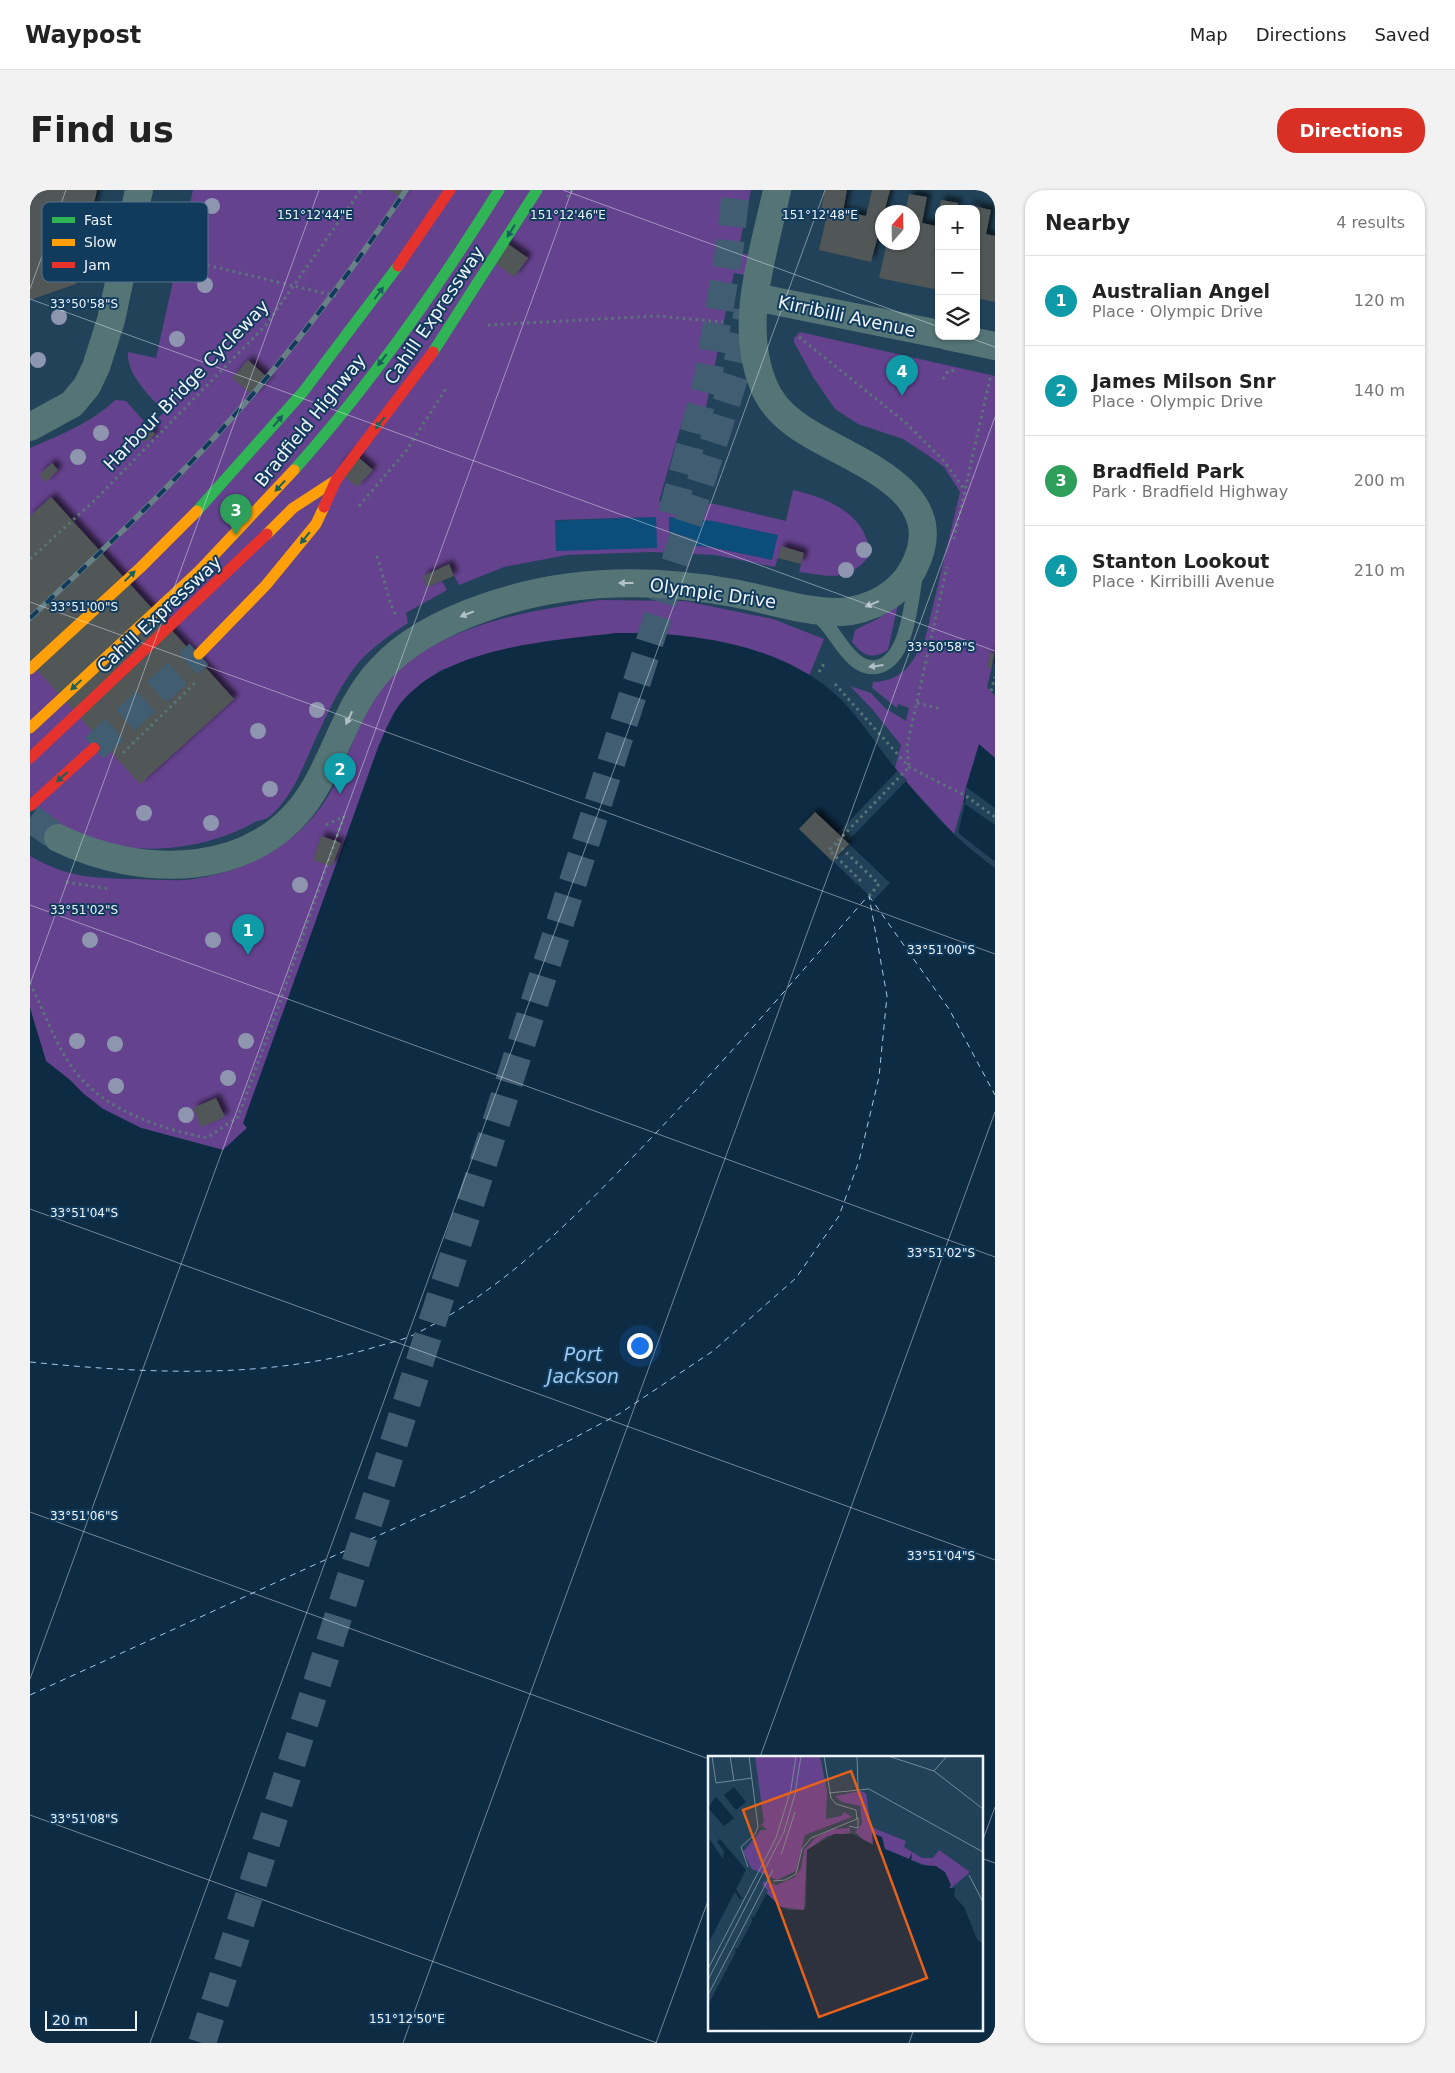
<!DOCTYPE html>
<html lang="en">
<head>
<meta charset="utf-8">
<style>
  body { margin:0; font-family:"DejaVu Sans",sans-serif; background:#f2f2f2; color:#222 }
  .controls { position:absolute; right:15px; top:15px; display:grid; overflow:hidden; border-radius:10px; box-shadow:0 1px 4px #0004 }
  .controls button { width:45px; height:45px; display:grid; place-items:center; padding:0; border:0; border-bottom:1px solid #e0e0e0; background:#fff; color:#222; font:25px sans-serif }
  .compass { position:absolute; left:845px; top:15px; width:45px; height:45px; border-radius:50%; background:#fff; box-shadow:0 1px 4px #0004; rotate:20deg }
  .scale { position:absolute; left:15px; bottom:12px; width:92px; box-sizing:border-box; padding-left:5px; border:2px solid #eff4fa; border-top:0; font-size:14px; line-height:18px; white-space:nowrap; color:#eff4fa; -webkit-text-stroke:4px #113b5d; paint-order:stroke }
  .you { position:absolute; left:609px; top:1155px; width:18px; height:18px; margin:-12px; border:4px solid #fff; border-radius:50%; background:#1a73e8; box-shadow:0 0 0 8px #1a73e833 }
  .badge { display:grid; place-items:center; width:32px; height:32px; border-radius:50%; background:#d93025; color:#fff; font-size:16px; font-weight:700 }
  .pin { position:absolute; translate:-50% -41px; filter:drop-shadow(0 1px 2px #0008) }
  .pin::after { content:''; position:absolute; top:26px; width:18px; height:15px; background:inherit; clip-path:polygon(0 0,100% 0,50% 100%) }
  .list { margin:0; padding:0; list-style:none }
  h2 { display:flex; justify-content:space-between; align-items:center; height:65px; margin:0; padding:0 20px; font-size:21px }
  h2 small { font-size:16px; font-weight:400; color:#767676 }
  .list li { display:grid; grid-template-columns:32px 1fr auto; gap:15px; align-items:center; box-sizing:border-box; height:90px; padding:0 20px; border-top:1px solid #e0e0e0 }
  .list b { display:block; font-size:19px; white-space:nowrap }
  .list p { margin:0; font-size:16px; white-space:nowrap; color:#767676 }
  .list em { font-size:16px; font-style:normal; color:#767676 }
  .icon { flex:none; width:28px; height:28px; fill:none; stroke:currentColor; stroke-width:2; stroke-linecap:round; stroke-linejoin:round }
  .map { position:relative; flex:none; width:965px; height:1853px; overflow:hidden; border-radius:20px }
  header { display:flex; align-items:center; gap:30px; box-sizing:border-box; height:70px; padding:0 25px; background:#fff; border-bottom:1px solid #e0e0e0 }
  header strong { font-size:24px }
  nav { display:flex; gap:28px; margin-inline-start:auto; font-size:18px }
  .intro { display:flex; align-items:center; justify-content:space-between; box-sizing:border-box; height:120px; padding:0 30px }
  h1 { margin:0; font-size:35px }
  .button { padding:12px 22px; border-radius:20px; background:#d93025; color:#fff; font-size:18px; font-weight:700 }
  main { display:flex; gap:30px; padding:0 30px }
  aside { flex:1; background:#fff; border-radius:20px; box-shadow:0 1px 4px #0004 }
  .map>svg:first-child { display:block }
  .built { fill:#0b4d7b }
  .green { fill:#64428e; fill-rule:evenodd }
  .water { fill:#0d2b43; fill-rule:evenodd }
  .pier { fill:#214259 }
  .lines { fill:none; stroke-linecap:round; stroke-linejoin:round }
  .ferry { stroke:#a0c9ef; stroke-width:1; stroke-dasharray:6 5; stroke-linecap:butt }
  .building { fill:#515657; filter:url(#shadow) }
  .street-tunnel { stroke:#405d71; stroke-width:28; stroke-dasharray:28 14; stroke-linecap:butt }
  .highway-tunnel { stroke:#405d71; stroke-width:28; stroke-dasharray:28 14; stroke-linecap:butt }
  .path { stroke:#5a757a; stroke-width:3; stroke-dasharray:2.5 4; stroke-linecap:butt }
  .lane { stroke:#547476; stroke-width:14 }
  .street { stroke:#547476; stroke-width:28 }
  .fast { stroke:#30b455; stroke-width:11 }
  .slow { stroke:#ff9f0a; stroke-width:11 }
  .jam { stroke:#e5322d; stroke-width:11 }
  .rail-casing { stroke:#688185; stroke-width:5.5 }
  .rail { stroke:#113b5d; stroke-width:4; stroke-dasharray:11; stroke-linecap:butt }
  .tree { fill:#8d96ae }
  .oneway { fill:#1a5f5b }
  .oneway2 { fill:#b1c1c5 }
  .ticks { fill:none; stroke:#eff4fa; stroke-width:1; stroke-opacity:0.45 }
  .labels { text-anchor:middle; dominant-baseline:central; stroke-width:4; stroke-linejoin:round; paint-order:stroke }
  .street-label { font-size:18px; fill:#eff4fa; stroke:#113b5d }
  .water-label { font-size:19px; font-style:italic; fill:#a0c9ef; stroke:#113b5d }
  .inset-river { fill:none; stroke:#0d2b43; stroke-width:2.5 }
  .inset-road { fill:none; stroke:#738999; stroke-width:1 }
  .view { fill:#e86118; fill-opacity:0.15; stroke:#e86118; stroke-width:2.5 }
  .inset-edge { fill:none; stroke:#eff4fa; stroke-width:2.5 }
  .key { fill:#113b5d; stroke:#54728c; stroke-width:1 }
  .key-label { font-size:14px; fill:#eff4fa }
  .ticks-label { font-size:12px; text-anchor:middle; fill:#eff4fa; stroke:#113b5d; stroke-width:4; stroke-linejoin:round; paint-order:stroke }
</style>
</head>
<body>
<header>
<strong>Waypost</strong>
<nav><a>Map</a><a>Directions</a><a>Saved</a></nav>
</header>
<div class="intro"><h1>Find us</h1><a class="button">Directions</a></div>
<main>
<div class="map">
<svg width="965" height="1853" viewBox="0 0 965 1853">
  <defs>
    <filter id="shadow"><feDropShadow dx="4.5" dy="-4.5" stdDeviation="2.5" flood-color="#0009"/></filter>
  </defs>
  <rect width="100%" height="100%" fill="#214259"/>
  <path class="built" d="M 627,327 L 628,358 L 526,362 L 525,331 Z
    M 639,327 L 683,331 L 748,345 L 742,370 L 680,357 L 639,354 Z"/>
  <path class="green" d="M 163,0 L 721,0 L 708,62 L 719,65 L 715,85 L 704,83 L 671,241 L 651,235 L 629,311 L 685,314 L 756,331 L 763,300 C 798,308 837,324 840,365 C 818,393 801,386 769,382 L 774,363 L 751,357 L 745,377 L 685,365 L 621,362 L 537,365 L 474,377 L 429,395 L 418,374 L 393,386 L 397,397 L 412,391 L 417,400 L 376,423 L 378,433 C 361,444 344,456 330,471 C 305,498 282,560 265,594 C 258,606 250,618 239,627 C 235,630 230,630 225,632 C 158,670 59,670 0,616 L 0,258 C 30,245 61,233 85,210 L 96,211 L 119,237 L 134,222 C 121,207 96,185 98,162 L 126,168 ZM 626,327 L 627,358 L 526,361 L 525,330 ZM 639,327 L 683,331 L 748,345 L 742,370 L 680,357 L 639,354 Z
    M 770,142 L 965,186 L 965,464 L 957,497 L 965,506 L 965,678 L 924,644 L 880,596 L 864,581 L 871,555 L 842,519 L 820,496 L 841,503 L 855,518 L 876,531 L 879,518 L 868,514 L 867,518 L 842,498 L 843,492 C 869,491 882,477 891,454 L 892,462 L 930,302 L 914,277 L 899,266 L 873,249 L 828,234 L 805,219 L 783,187 L 764,152 L 764,148 Z
    M 569,410 L 655,411 L 743,429 L 794,449 L 779,486 L 758,474 L 732,463 L 705,456 L 645,445 L 587,443 L 519,452 L 458,464 L 411,480 L 390,494 L 349,555 L 214,932 L 217,938 L 193,960 L 111,938 L 73,919 L 53,904 L 40,890 L 16,871 L 0,818 L 0,666 C 39,688 62,688 105,689 C 121,689 138,691 154,690 C 211,685 266,657 297,608 C 321,569 329,518 363,485 C 419,432 497,422 569,410 Z
    M 868,414 L 858,460 C 842,470 833,466 822,452 L 825,440 L 849,428 Z"/>
  <path class="water" d="M 587,443 C 659,442 746,453 803,502 C 828,524 845,554 866,579 C 883,600 904,625 924,644 C 936,656 951,667 965,678 L 965,1853 L 0,1853 L 0,818 L 16,871 L 40,890 L 54,904 L 73,919 L 111,938 L 193,960 L 217,938 L 213,933 L 349,555 C 356,539 363,521 375,508 C 425,456 519,451 587,443 ZM 679,1567 L 951,1567 L 951,1839 L 679,1839 Z
    M 949,554 L 965,568 L 965,672 L 928,643 L 936,597 Z"/>
  <path class="pier" d="M 867,581 L 877,590 L 817,652 L 860,693 L 844,710 L 769,639 L 785,622 L 808,643 Z
    M 936,597 L 965,618 L 965,635 L 935,614 L 928,643 L 965,672 L 965,678 L 924,644 L 933,613 L 935,613 Z"/>
  <g class="lines">
    <path class="ferry" d="M 839,706 L 919,819 L 965,905
      M 0,1172 C 111,1183 235,1190 342,1158 C 355,1154 369,1151 381,1146 C 465,1106 533,1039 597,973 C 681,887 759,796 838,706
      M 0,1505 L 437,1305 L 589,1224 L 683,1161 L 766,1088 L 809,1026 L 829,971 L 849,887 L 857,806 L 839,706"/>
  </g>
  <path class="building" d="M 0,0 L 67,0 L 46,94 L 0,110 Z
    M 359,0 L 376,0 L 371,8 Z
    M 795,0 L 817,0 L 813,21 L 836,26 L 842,0 L 860,0 L 841,72 L 789,60 L 798,20 L 791,19 Z
    M 879,4 L 897,7 L 892,33 L 906,36 L 909,26 L 909,100 L 849,88 L 857,52 L 882,52 L 882,22 L 875,22 Z
    M 911,10 L 928,13 L 927,19 L 909,19 Z
    M 939,15 L 961,20 L 956,44 L 965,46 L 965,112 L 946,108 L 946,19 L 938,19 Z
    M 475,52 L 498,68 L 484,87 L 462,71 Z
    M 218,170 L 239,189 L 223,206 L 202,188 Z
    M 120,238 L 125,244 L 117,252 L 111,246 Z
    M 322,262 L 343,280 L 327,297 L 307,280 Z
    M 22,273 L 28,280 L 16,292 L 9,285 Z
    M 21,307 L 204,509 L 110,594 L 0,472 L 0,326 Z
    M 751,356 L 774,363 L 771,374 L 748,368 Z
    M 419,374 L 424,386 L 397,397 L 393,386 Z
    M 960,463 L 964,464 L 961,478 L 957,477 Z
    M 785,622 L 819,654 L 802,671 L 769,639 Z
    M 291,646 L 311,653 L 302,676 L 283,670 Z
    M 186,908 L 195,927 L 171,937 L 163,918 Z"/>
  <g class="lines">
    <path class="street-tunnel" d="M 0,628 L 28,648"/>
    <path class="highway-tunnel" d="M 642,324 L 678,188 L 700,55 L 706,0
      M 64,558 L 169,464
      M 172,1853 L 705,185 L 718,121"/>
    <path class="path" d="M 537,7 L 542,0
      M 152,69 L 310,107
      M 458,135 L 627,126 L 693,132
      M 769,147 L 876,233 L 914,271 L 934,299
      M 913,189 L 918,181 L 925,180
      M 329,316 L 376,261 L 417,197
      M 924,349 L 961,184
      M 347,366 L 361,415 L 367,427
      M 0,369 L 65,310 L 236,135 L 331,0
      M 789,482 L 795,472
      M 805,494 L 879,577 L 936,606 L 965,627
      M 961,501 L 965,487
      M 887,513 L 912,519
      M 93,563 L 165,493
      M 296,635 L 313,627
      M 806,653 L 799,660 L 830,690 L 826,694
      M 36,692 L 80,699
      M 839,706 L 849,694 L 806,653 L 879,577 L 877,556 L 917,377
      M 0,793 C 13,819 23,848 39,873 C 68,918 127,938 177,948 L 208,927 L 247,821 L 314,626"/>
    <path class="lane" d="M 784,423 C 803,436 808,456 825,470 C 832,476 841,479 850,476 C 878,467 881,411 886,386"/>
    <path class="street" d="M 725,107 L 909,144
      M 917,146 L 965,156
      M 0,237 L 42,214 L 57,196 L 66,177 L 81,130 L 109,0
      M 28,648 C 111,689 229,690 283,601 C 307,562 318,514 350,480 C 378,449 418,430 456,417 C 536,389 621,388 703,403 C 737,409 776,423 811,422 C 840,420 869,405 883,379 C 927,296 811,269 765,234 C 751,224 739,210 733,194 C 708,133 734,62 747,0"/>
    <path class="fast" d="M 403,162 L 507,0
      M 264,280 C 341,194 408,98 469,0
      M 167,321 L 273,202 L 368,76"/>
    <path class="slow" d="M 237,344 L 263,318 L 306,290
      M 169,464 L 236,395 L 286,334 L 294,317
      M 0,479 L 110,378 L 167,321
      M 0,538 L 170,380 L 264,280"/>
    <path class="jam" d="M 368,76 L 420,0
      M 294,317 L 306,290 L 403,162
      M 0,568 L 237,344
      M 0,616 L 64,558"/>
    <g class="rail-casing">
      <path id="rail" d="M 0,428 C 72,361 144,294 209,220 C 270,151 325,76 376,0"/>
    </g>
    <use href="#rail" class="rail"/>
  </g>
  <g class="tree">
    <circle cx="182" cy="16" r="8"/>
    <circle cx="175" cy="95" r="8"/>
    <circle cx="29" cy="127" r="8"/>
    <circle cx="147" cy="149" r="8"/>
    <circle cx="8" cy="170" r="8"/>
    <circle cx="71" cy="243" r="8"/>
    <circle cx="48" cy="267" r="8"/>
    <circle cx="834" cy="360" r="8"/>
    <circle cx="816" cy="380" r="8"/>
    <circle cx="287" cy="520" r="8"/>
    <circle cx="228" cy="541" r="8"/>
    <circle cx="240" cy="599" r="8"/>
    <circle cx="114" cy="623" r="8"/>
    <circle cx="181" cy="633" r="8"/>
    <circle cx="270" cy="695" r="8"/>
    <circle cx="60" cy="750" r="8"/>
    <circle cx="183" cy="750" r="8"/>
    <circle cx="47" cy="851" r="8"/>
    <circle cx="216" cy="851" r="8"/>
    <circle cx="85" cy="854" r="8"/>
    <circle cx="198" cy="888" r="8"/>
    <circle cx="86" cy="896" r="8"/>
    <circle cx="156" cy="925" r="8"/>
  </g>
  <defs><path id="oneway-solid" d="M-6-.8H1V-3.2L6.5 0L1 3.2V.8H-6Z" transform="scale(1.25)"/></defs>
  <g class="oneway">
    <use href="#oneway-solid" transform="translate(481 41) rotate(122)"/>
    <use href="#oneway-solid" transform="translate(349 103) rotate(-53)"/>
    <use href="#oneway-solid" transform="translate(352 170) rotate(128)"/>
    <use href="#oneway-solid" transform="translate(248 231) rotate(-49)"/>
    <use href="#oneway-solid" transform="translate(350 233) rotate(128)"/>
    <use href="#oneway-solid" transform="translate(250 296) rotate(133)"/>
    <use href="#oneway-solid" transform="translate(275 348) rotate(129)"/>
    <use href="#oneway-solid" transform="translate(100 386) rotate(-44)"/>
    <use href="#oneway-solid" transform="translate(46 495) rotate(137)"/>
    <use href="#oneway-solid" transform="translate(32 587) rotate(138)"/>
  </g>
  <g class="oneway2">
    <use href="#oneway-solid" transform="translate(596 393) rotate(180)"/>
    <use href="#oneway-solid" transform="translate(842 414) rotate(158)"/>
    <use href="#oneway-solid" transform="translate(437 424) rotate(159)"/>
    <use href="#oneway-solid" transform="translate(846 476) rotate(173)"/>
    <use href="#oneway-solid" transform="translate(319 528) rotate(115)"/>
  </g>
  <path class="ticks" d="M 533,0 L 909,137M 0,99 L 36,0M 0,109 L 965,461M 934,146 L 965,157M 0,412 L 965,764M 0,715 L 965,1067M 0,794 L 289,0M 0,1019 L 965,1370M 0,1322 L 679,1569M 0,1489 L 542,0M 730,1567 L 965,922M 0,1625 L 627,1853M 951,1655 L 965,1617M 951,1668 L 965,1673M 120,1853 L 795,0M 373,1853 L 965,227M 626,1853 L 679,1708M 879,1853 L 884,1839"/>
  <g class="labels">
    <g class="street-label">
      <text transform="translate(404 125) rotate(-56)">Cahill Expressway</text>
      <text transform="translate(817 126) rotate(12)">Kirribilli Avenue</text>
      <text transform="translate(156 195) rotate(-46)">Harbour Bridge Cycleway</text>
      <text transform="translate(280 230) rotate(-51)">Bradfield Highway</text>
      <text transform="translate(683 403) rotate(8)">Olympic Drive</text>
      <text transform="translate(129 424) rotate(-43)">Cahill Expressway</text>
    </g>
    <g class="water-label">
      <text x="553" y="1164">Port<tspan x="553" dy="22">Jackson</tspan></text>
    </g>
  </g>
  <g transform="translate(678 1566)">
    <rect width="275" height="275" fill="#214259"/>
    <path d="M 47,0 L 112,0 L 119,35 L 118,63 L 133,60 L 136,56 L 144,61 L 97,79 L 88,115 L 69,124 L 44,113 L 35,96 L 53,74 L 59,74 L 53,68 L 56,67 ZM 152,35 L 158,37 L 163,71 L 198,85 L 196,91 L 214,102 L 225,102 L 231,94 L 262,116 L 242,133 L 237,116 L 203,104 L 204,97 L 201,103 L 156,84 L 147,76 L 154,68 L 152,50 L 134,46 L 127,40 ZM 142,72 L 142,77 L 119,80 L 99,94 L 96,154 L 73,151 L 52,131 L 56,125 L 69,129 L 87,121 L 93,112 L 96,94 L 107,82 L 125,73 Z" fill="#64428e"/>
    <path d="M 26,31 L 38,46 L 28,54 L 16,39 ZM 8,41 L 26,62 L 16,70 L 0,52 ZM 0,69 L 58,137 L 73,151 L 81,154 L 96,154 L 98,150 L 99,94 L 126,78 L 145,78 L 165,89 L 164,77 L 174,81 L 177,93 L 201,103 L 204,97 L 203,104 L 214,109 L 228,110 L 237,116 L 243,129 L 241,132 L 247,132 L 246,140 L 256,151 L 269,183 L 275,188 L 275,275 L 0,275 Z" fill="#0d2b43"/>
    <path d="M 1,70 L 12,83 L 9,86 L 16,95 L 15,103 L 0,81 ZM 39,112 L 60,135 L 0,249 L 0,188 Z" fill="#214259"/>
    <path class="inset-river" d="M 0,92 L 33,143M 159,99 L 189,127 L 227,187 L 275,241M 44,161 L 66,202 L 95,275M 27,194 L 72,188 L 117,172 L 135,152 L 158,100M 0,246 L 20,275M 54,275 L 73,248 L 159,156 L 165,145 L 168,129 L 164,109 L 158,99"/>
    <path class="inset-road" d="M 4,0 L 8,27 L 44,22M 22,0 L 26,25M 149,0 L 150,32M 180,0 L 226,15 L 275,53M 226,15 L 239,0M 121,37 L 161,33 L 275,96M 141,70 L 150,72 L 150,61M 73,99 L 87,56M 40,111 L 33,91 L 47,78 L 50,71 L 41,0M 261,119 L 275,146M 65,125 L 77,124 L 88,118 L 94,93 L 103,82 L 149,63 L 148,54 L 128,48 L 123,42 L 116,0M 0,213 L 68,82 L 83,33 L 88,0M 0,224 L 76,76 L 87,38 L 93,0M 0,239 L 65,114"/>
    <path class="view" d="M 143,15 L 219,222 L 111,261 L 35,54 Z"/>
    <rect width="275" height="275" class="inset-edge"/>
  </g>
  <rect x="12" y="12" width="166" height="80" rx="8" class="key"/>
  <rect x="22" y="27" width="23" height="6" fill="#30b455"/>
  <rect x="22" y="49" width="23" height="7" fill="#ff9f0a"/>
  <rect x="22" y="72" width="23" height="6" fill="#e5322d"/>
  <g class="key-label">
    <text x="54" y="35">Fast</text>
    <text x="54" y="57">Slow</text>
    <text x="54" y="80">Jam</text>
  </g>
  <g class="ticks-label">
    <text x="790" y="29">151°12'48"E</text>
    <text x="285" y="29">151°12'44"E</text>
    <text x="538" y="29">151°12'46"E</text>
    <text x="54" y="118">33°50'58"S</text>
    <text x="54" y="421">33°51'00"S</text>
    <text x="911" y="461">33°50'58"S</text>
    <text x="54" y="724">33°51'02"S</text>
    <text x="911" y="764">33°51'00"S</text>
    <text x="54" y="1027">33°51'04"S</text>
    <text x="911" y="1067">33°51'02"S</text>
    <text x="54" y="1330">33°51'06"S</text>
    <text x="911" y="1370">33°51'04"S</text>
    <text x="54" y="1633">33°51'08"S</text>
    <text x="377" y="1833">151°12'50"E</text>
  </g>
</svg>
<div class="controls">
<button>+</button>
<button>−</button>
<button><svg class="icon" aria-label="layers" viewBox="0 0 24 24"><path d="M12 4l9 5-9 5-9-5zM3 14l9 5 9-5"/></svg></button>
</div>
<svg class="compass" viewBox="-18 -18 36 36"><path d="M0-13l5 13h-10z" fill="#e53935"/><path d="M0 13l5-13h-10z" fill="#767676"/></svg>
<div class="scale">20 m</div>
<div class="you"></div>
<div class="pin badge" style="left:218px;top:765px;background:#0f9aa8">1</div>
<div class="pin badge" style="left:310px;top:604px;background:#0f9aa8">2</div>
<div class="pin badge" style="left:206px;top:345px;background:#2e9e5b">3</div>
<div class="pin badge" style="left:872px;top:206px;background:#0f9aa8">4</div>
</div>
<aside>
<h2>Nearby<small>4 results</small></h2>
<ul class="list">
<li><span class="badge" style="background:#0f9aa8">1</span><div><b>Australian Angel</b><p>Place · Olympic Drive</p></div><em>120 m</em></li>
<li><span class="badge" style="background:#0f9aa8">2</span><div><b>James Milson Snr</b><p>Place · Olympic Drive</p></div><em>140 m</em></li>
<li><span class="badge" style="background:#2e9e5b">3</span><div><b>Bradfield Park</b><p>Park · Bradfield Highway</p></div><em>200 m</em></li>
<li><span class="badge" style="background:#0f9aa8">4</span><div><b>Stanton Lookout</b><p>Place · Kirribilli Avenue</p></div><em>210 m</em></li>
</ul>
</aside>
</main>
</body>
</html>
